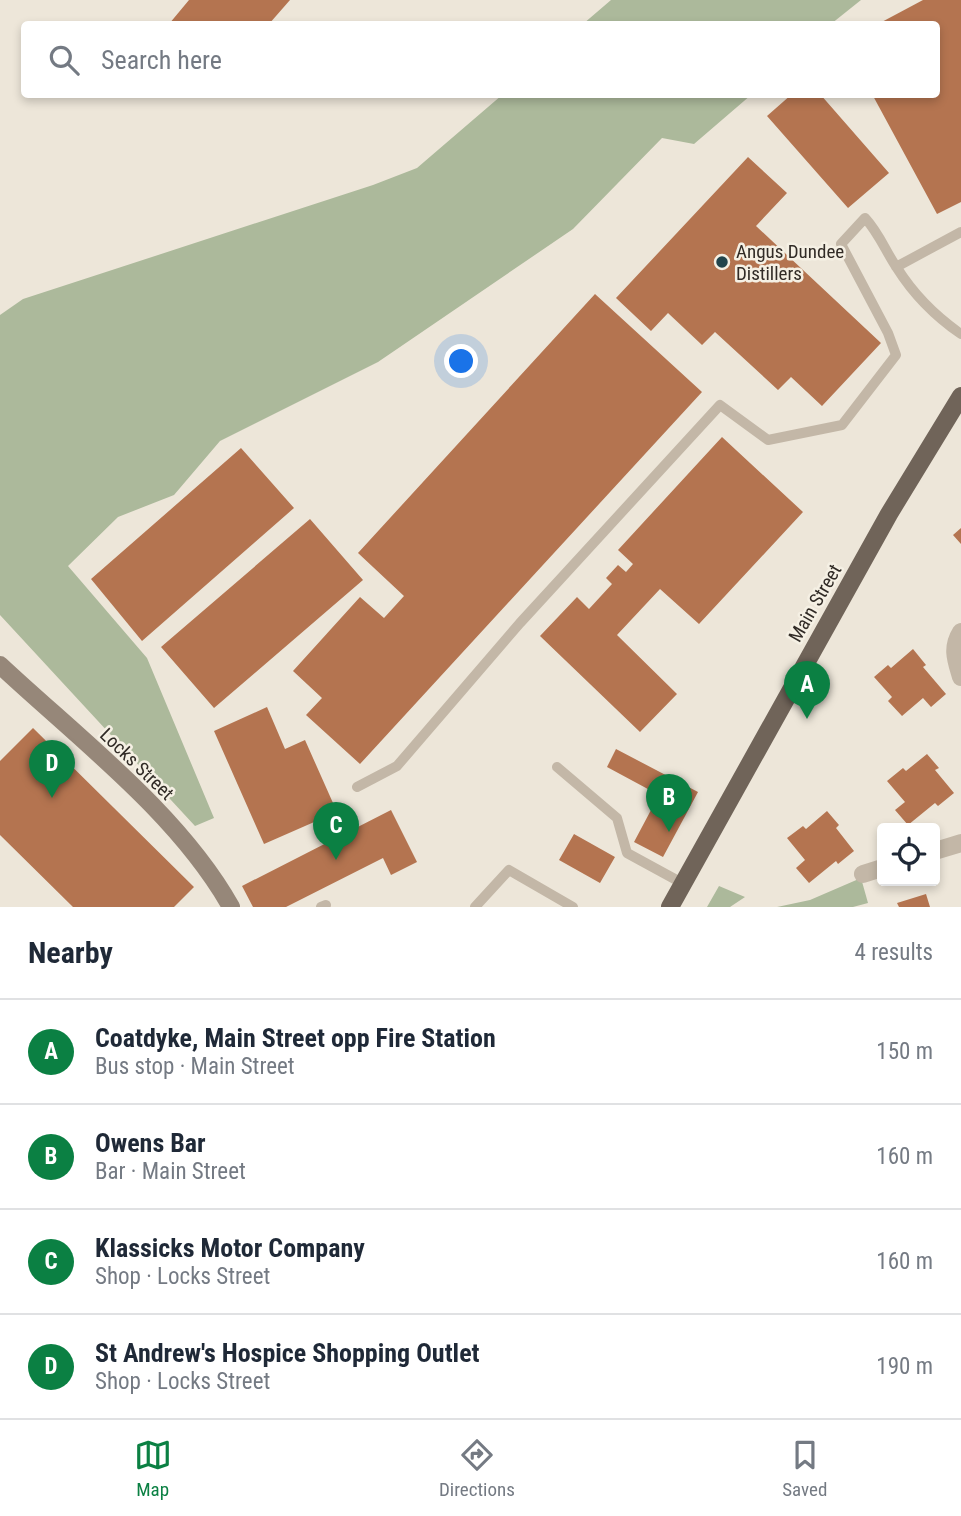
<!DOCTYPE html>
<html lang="en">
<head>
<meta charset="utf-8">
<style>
  body { margin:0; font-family:"Roboto Condensed",sans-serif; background:#f6f6f7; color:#1f2937 }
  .controls { position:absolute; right:21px; bottom:21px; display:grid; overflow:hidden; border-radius:7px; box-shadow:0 4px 10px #0003 }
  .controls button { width:63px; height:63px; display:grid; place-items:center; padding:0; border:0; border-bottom:2px solid #e0e1e3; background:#fff; color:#1f2937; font:35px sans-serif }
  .you { position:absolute; left:462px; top:362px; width:24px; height:24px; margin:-18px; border:5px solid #fff; border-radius:50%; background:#1a73e8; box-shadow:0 0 0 10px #1a73e833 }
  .badge { display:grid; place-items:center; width:46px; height:46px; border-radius:50%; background:#0b8043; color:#fff; font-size:23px; font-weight:700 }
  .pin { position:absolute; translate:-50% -58px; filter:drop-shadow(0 2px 4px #0008) }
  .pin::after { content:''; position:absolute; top:37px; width:24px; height:21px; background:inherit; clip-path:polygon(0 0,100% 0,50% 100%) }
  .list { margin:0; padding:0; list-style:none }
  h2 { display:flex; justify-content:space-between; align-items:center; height:91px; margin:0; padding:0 28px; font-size:30px }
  h2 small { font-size:23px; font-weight:400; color:#747a83 }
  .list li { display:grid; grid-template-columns:46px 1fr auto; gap:21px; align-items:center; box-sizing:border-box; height:105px; padding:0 28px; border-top:2px solid #e0e1e3 }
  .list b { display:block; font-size:26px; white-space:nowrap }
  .list p { margin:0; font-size:23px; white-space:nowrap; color:#747a83 }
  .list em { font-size:23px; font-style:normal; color:#747a83 }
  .icon { flex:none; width:38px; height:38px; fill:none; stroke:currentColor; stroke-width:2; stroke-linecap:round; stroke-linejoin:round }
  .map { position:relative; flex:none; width:961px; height:907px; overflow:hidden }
  .search { position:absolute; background:#fff; box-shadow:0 4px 10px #0003; left:21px; right:21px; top:21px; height:77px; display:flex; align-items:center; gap:18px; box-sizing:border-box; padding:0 24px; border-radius:7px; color:#747a83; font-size:26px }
  .sheet { height:511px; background:#fff }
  nav { display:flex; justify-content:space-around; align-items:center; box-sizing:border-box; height:98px; border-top:2px solid #e0e1e3; background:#fff; font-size:19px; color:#747a83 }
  nav a { display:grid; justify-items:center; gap:4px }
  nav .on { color:#0b8043 }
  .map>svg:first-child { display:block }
  .green { fill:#acb99b }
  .building { fill:#b47450 }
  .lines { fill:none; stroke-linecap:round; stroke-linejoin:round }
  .lane { stroke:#c3b7a7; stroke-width:10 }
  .street { stroke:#c3b7a7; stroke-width:18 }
  .secondary { stroke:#968779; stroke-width:18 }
  .primary { stroke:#706459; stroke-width:18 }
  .poi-dot { fill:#22444c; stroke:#f5f0e4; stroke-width:2.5 }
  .labels { text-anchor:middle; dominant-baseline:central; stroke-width:5; stroke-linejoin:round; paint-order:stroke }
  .poi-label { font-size:19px; fill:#312b26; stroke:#f5f0e4; text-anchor:start }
  .street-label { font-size:19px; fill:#312b26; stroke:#f5f0e4 }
</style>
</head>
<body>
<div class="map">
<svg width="961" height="907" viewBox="0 0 961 907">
  <rect width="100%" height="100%" fill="#ede6d9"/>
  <path class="green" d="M 611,0 L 861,0 L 831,24 L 583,24 Z
    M 502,95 L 751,95 L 694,144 L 662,138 L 573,229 L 378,362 L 220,441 L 174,495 L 118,517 L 68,566 L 147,658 L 214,818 L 195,826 L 0,615 L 0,315 L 23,299 L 373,185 L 417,168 Z
    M 861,878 L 868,903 L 853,907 L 777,907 L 810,900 Z
    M 719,886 L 745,897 L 730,907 L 707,907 Z"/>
  <path class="building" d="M 189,0 L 290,0 L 269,24 L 169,24 Z
    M 923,0 L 961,0 L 961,202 L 937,214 L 872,94 L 936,94 L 936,24 L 878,24 Z
    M 792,94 L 820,94 L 889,173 L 848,208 L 767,116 Z
    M 748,157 L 787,193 L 756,226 L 881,343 L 822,406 L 791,377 L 778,390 L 715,332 L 702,345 L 668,313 L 651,331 L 616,298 Z
    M 595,294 L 702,392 L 360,764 L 306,715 L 322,698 L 293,671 L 360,597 L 384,618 L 404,596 L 358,553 Z
    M 722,437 L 803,512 L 699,624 L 660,589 L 617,635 L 677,694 L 640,732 L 540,636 L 577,597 L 589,609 L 612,584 L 606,578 L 618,565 L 626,572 L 633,564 L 618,550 Z
    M 241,448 L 294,508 L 142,641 L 91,579 Z
    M 310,519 L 363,580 L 214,708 L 161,647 Z
    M 961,528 L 961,544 L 953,535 Z
    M 913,649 L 926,665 L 923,667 L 946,694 L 931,707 L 923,698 L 902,716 L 888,701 L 892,697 L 874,677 L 888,665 L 891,668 Z
    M 267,707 L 285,749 L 305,740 L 337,812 L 264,844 L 214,731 Z
    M 33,728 L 194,887 L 174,907 L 73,907 L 0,835 L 0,761 Z
    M 616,749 L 698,792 L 663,857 L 634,842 L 659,795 L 607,767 Z
    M 927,754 L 939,768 L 935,770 L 954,793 L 938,806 L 935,803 L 908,825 L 895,810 L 905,802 L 887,781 L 903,768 L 906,771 Z
    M 391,810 L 417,862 L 391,875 L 383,858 L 286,907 L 253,907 L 242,886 Z
    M 827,811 L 839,825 L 836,828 L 854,851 L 838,864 L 836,861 L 809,883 L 796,868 L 805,860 L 787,838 L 803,826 L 806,829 Z
    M 574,834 L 615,857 L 600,883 L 559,860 Z
    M 926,894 L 930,907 L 899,907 L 897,903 Z"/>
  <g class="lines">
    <path class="lane" d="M 896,267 L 961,232
      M 557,767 L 617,818 L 627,853 L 682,883
      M 357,787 L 397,766 L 520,623 L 720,405 L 768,440 L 842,425 L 896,355 L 888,333 L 841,244 L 865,218 C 879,233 886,252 897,268 C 914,295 935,316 961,334
      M 321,907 L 326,905
      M 475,907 L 509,870 L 573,907"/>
    <path class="street" d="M 961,632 C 951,648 956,660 961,677
      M 935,851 L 961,843
      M 863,874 L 882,868"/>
    <path class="secondary" d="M 0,665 C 78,738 179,814 231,907"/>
    <path class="primary" d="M 670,907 L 889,514 L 961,396"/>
  </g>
  <circle class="poi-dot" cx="722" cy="262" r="7"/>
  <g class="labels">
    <g class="poi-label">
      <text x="736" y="251">Angus Dundee<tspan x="736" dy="22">Distillers</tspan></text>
    </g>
    <g class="street-label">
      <text transform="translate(815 603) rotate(-60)">Main Street</text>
      <text transform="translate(137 764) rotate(44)">Locks Street</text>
    </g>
  </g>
</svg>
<div class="controls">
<button><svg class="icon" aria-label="locate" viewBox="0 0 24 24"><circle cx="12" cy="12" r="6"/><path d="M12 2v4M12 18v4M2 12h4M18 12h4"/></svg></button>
</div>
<div class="you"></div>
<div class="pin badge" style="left:807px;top:719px">A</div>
<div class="pin badge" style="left:669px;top:832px">B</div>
<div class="pin badge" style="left:336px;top:860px">C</div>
<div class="pin badge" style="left:52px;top:798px">D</div>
<div class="search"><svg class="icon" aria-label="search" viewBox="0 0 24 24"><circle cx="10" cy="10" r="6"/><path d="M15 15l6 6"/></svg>Search here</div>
</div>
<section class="sheet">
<h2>Nearby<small>4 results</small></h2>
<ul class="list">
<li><span class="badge">A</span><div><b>Coatdyke, Main Street opp Fire Station</b><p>Bus stop · Main Street</p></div><em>150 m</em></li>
<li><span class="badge">B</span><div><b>Owens Bar</b><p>Bar · Main Street</p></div><em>160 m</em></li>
<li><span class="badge">C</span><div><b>Klassicks Motor Company</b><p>Shop · Locks Street</p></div><em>160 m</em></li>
<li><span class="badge">D</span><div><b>St Andrew's Hospice Shopping Outlet</b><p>Shop · Locks Street</p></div><em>190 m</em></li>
</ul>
</section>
<nav>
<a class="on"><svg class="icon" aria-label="map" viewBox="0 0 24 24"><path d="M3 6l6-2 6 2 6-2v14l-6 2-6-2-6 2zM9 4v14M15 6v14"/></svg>Map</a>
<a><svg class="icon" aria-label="directions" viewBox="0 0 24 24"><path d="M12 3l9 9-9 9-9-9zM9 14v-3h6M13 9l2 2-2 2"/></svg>Directions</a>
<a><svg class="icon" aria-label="saved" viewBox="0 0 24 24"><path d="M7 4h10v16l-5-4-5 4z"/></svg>Saved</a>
</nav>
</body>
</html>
